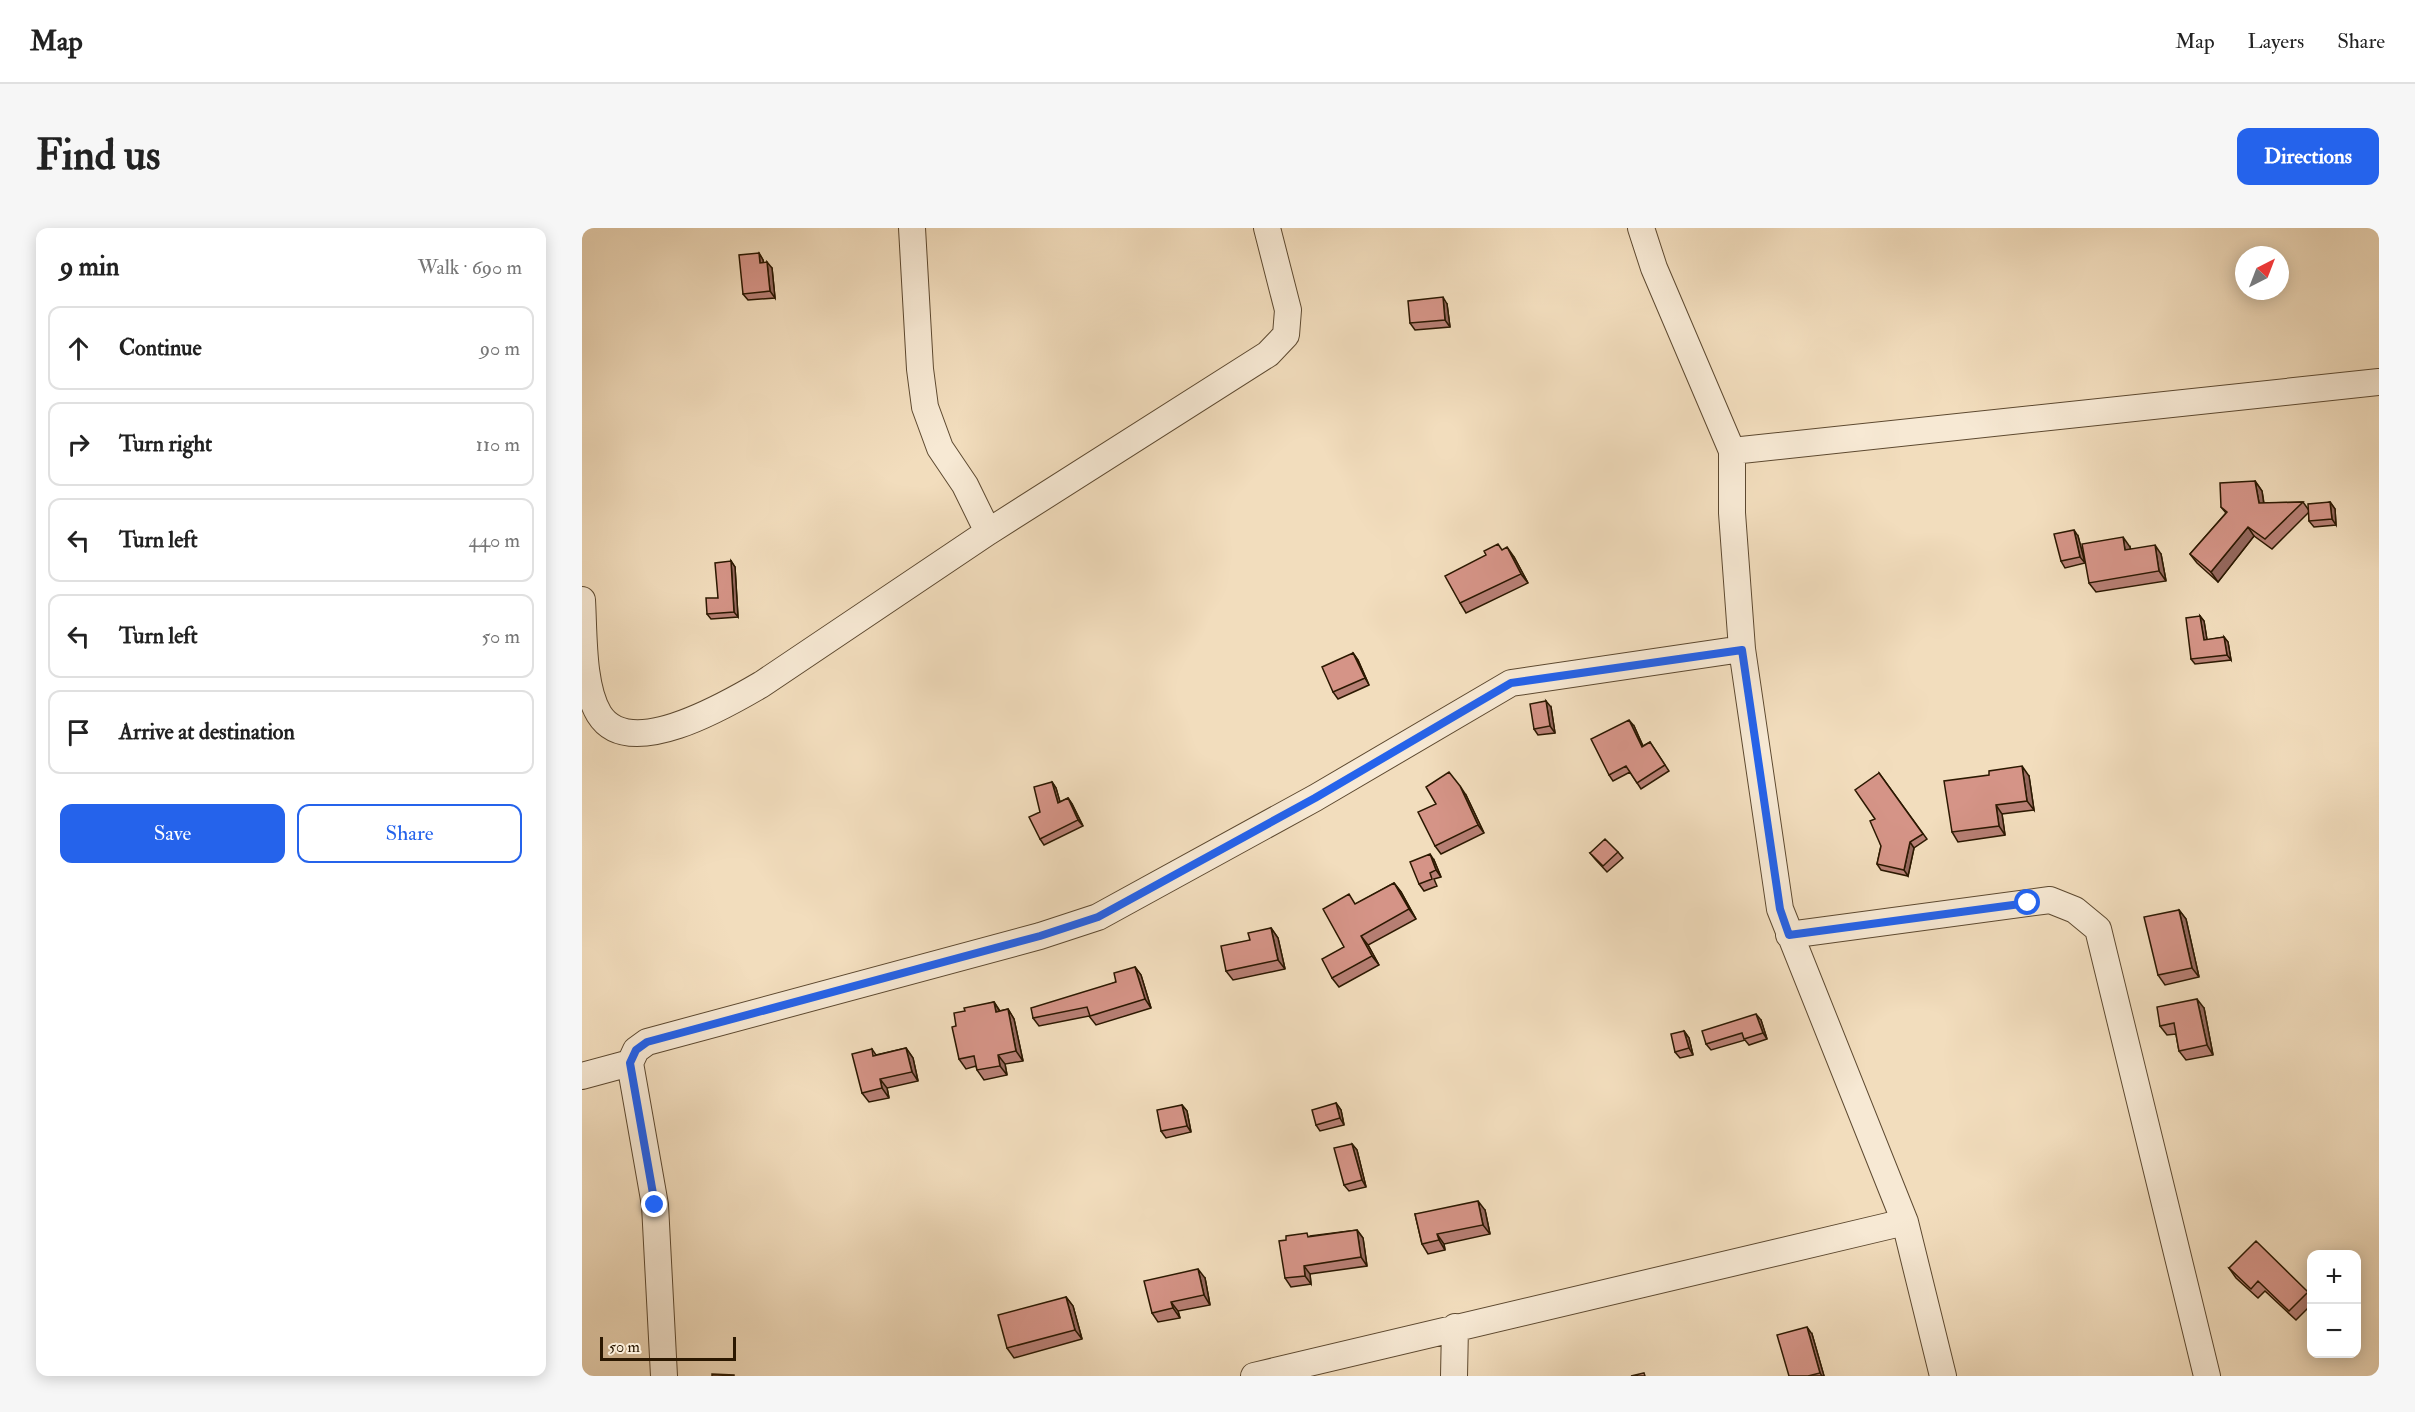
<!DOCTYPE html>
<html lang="en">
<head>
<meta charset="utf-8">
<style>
  body { margin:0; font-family:"IM FELL Double Pica",serif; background:#f6f6f6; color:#222 }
  .controls { position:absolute; right:18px; bottom:18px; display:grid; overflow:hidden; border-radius:12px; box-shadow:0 3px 15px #0003 }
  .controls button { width:54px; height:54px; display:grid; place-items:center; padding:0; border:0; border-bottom:2px solid #e0e0e0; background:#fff; color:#222; font:30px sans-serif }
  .compass { position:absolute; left:1653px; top:18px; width:54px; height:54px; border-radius:50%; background:#fff; box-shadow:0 3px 15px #0003; rotate:42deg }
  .scale { position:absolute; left:18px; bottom:15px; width:136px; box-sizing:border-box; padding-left:6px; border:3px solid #2b1801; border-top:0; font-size:16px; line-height:21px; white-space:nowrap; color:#2b1801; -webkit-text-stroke:4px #f7e9d4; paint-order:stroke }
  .stop { position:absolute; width:18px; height:18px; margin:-14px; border:4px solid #2563eb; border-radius:50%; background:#fff }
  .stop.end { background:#2563eb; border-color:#fff; box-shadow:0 2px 6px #0008 }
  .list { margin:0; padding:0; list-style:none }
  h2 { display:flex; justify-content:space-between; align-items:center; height:78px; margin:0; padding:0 24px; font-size:26px }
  h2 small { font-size:20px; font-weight:400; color:#767676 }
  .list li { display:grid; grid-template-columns:39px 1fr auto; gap:18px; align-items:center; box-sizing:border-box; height:84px; margin:0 12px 12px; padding:0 12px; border:2px solid #e0e0e0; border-radius:12px }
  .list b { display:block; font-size:22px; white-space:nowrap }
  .list em { font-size:20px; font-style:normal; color:#767676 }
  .actions { display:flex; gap:12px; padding:18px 24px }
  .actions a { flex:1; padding:14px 0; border:2px solid #2563eb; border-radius:12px; text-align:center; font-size:21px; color:#2563eb }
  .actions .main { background:#2563eb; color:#fff }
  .icon { flex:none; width:33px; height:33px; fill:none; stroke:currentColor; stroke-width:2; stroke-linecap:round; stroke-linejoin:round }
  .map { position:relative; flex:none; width:1797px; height:1148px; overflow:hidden; border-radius:12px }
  header { display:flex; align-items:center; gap:36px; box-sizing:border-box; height:84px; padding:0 30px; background:#fff; border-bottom:2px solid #e0e0e0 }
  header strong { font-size:28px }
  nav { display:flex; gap:33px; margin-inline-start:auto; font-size:21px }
  .intro { display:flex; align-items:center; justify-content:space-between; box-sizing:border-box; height:144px; padding:0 36px }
  h1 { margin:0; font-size:42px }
  .button { padding:15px 27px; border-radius:12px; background:#2563eb; color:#fff; font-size:21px; font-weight:700 }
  main { display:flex; gap:36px; padding:0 36px }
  aside { flex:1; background:#fff; border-radius:12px; box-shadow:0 3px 15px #0003 }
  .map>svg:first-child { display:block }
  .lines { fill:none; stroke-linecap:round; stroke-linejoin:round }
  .minor-casing { stroke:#5d4930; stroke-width:28 }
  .minor { stroke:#f7e9d4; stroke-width:26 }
  .wall { fill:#b77f74; stroke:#2b1801; stroke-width:1.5 }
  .shaded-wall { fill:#95685e; stroke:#2b1801; stroke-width:1.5 }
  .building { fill:#d59487; stroke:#2b1801; stroke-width:1.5 }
  .route { stroke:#2563eb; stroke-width:8 }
</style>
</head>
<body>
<header>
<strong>Map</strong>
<nav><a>Map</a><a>Layers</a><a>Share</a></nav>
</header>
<div class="intro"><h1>Find us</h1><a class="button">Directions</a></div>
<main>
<aside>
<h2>9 min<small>Walk · 690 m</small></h2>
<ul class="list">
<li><svg class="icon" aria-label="ahead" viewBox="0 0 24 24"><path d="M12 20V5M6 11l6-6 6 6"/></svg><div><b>Continue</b></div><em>90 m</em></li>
<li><svg class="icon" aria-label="right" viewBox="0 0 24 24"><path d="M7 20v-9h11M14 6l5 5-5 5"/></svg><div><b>Turn right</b></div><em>110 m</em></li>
<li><svg class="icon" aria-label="left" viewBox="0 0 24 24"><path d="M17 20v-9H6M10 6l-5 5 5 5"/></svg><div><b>Turn left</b></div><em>440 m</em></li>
<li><svg class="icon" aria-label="left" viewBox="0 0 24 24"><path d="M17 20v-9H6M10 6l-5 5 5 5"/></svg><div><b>Turn left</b></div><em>50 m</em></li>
<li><svg class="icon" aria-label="arrive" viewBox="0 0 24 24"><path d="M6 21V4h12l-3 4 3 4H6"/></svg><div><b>Arrive at destination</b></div></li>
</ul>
<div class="actions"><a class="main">Save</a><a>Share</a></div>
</aside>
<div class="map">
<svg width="1797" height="1148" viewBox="0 0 1797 1148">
  <rect width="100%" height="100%" fill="#f2ddbd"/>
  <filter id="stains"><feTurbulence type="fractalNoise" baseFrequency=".00333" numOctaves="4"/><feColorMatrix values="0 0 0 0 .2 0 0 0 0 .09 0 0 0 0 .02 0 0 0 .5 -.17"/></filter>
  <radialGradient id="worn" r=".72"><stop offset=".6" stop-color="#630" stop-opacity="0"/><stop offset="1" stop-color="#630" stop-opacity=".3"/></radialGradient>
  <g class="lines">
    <g class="minor-casing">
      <path id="minor" d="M 330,0 L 338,141 L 343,179 L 358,220 L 383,257 L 406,304
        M 1059,0 L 1072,40 L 1150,223 L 1797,154
        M 1150,223 L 1150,285 L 1160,421 L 1198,681 L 1323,994 L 1361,1148
        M 0,372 C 2,405 0,458 17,486 C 47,535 146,476 180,456 L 406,304 L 686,126 L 704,107 L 706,82 L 685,0
        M 1207,707 L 1468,672 L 1493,682 L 1516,701 L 1625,1148
        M 48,835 L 73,977 L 82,1148
        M 0,848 L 48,835 L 54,822 L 65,814 L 458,708 L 516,689 L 733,570 L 929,455 L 1160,421
        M 672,1148 L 1323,994
        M 872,1148 L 873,1099"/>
    </g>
    <use href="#minor" class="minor"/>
  </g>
  <path class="wall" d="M 177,25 L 181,32 L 181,34 L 190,40 L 193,70 L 166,72 L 161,66 Z
    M 865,76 L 868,99 L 833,102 L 828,95 Z
    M 1673,253 L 1680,263 L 1682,275 L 1721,274 L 1726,281 L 1748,274 L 1753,281 L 1754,297 L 1732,299 L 1727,293 L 1727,284 L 1690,321 L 1672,308 L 1636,354 L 1615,335 L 1608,326 L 1644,285 L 1639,279 Z
    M 1496,308 L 1503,335 L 1483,340 L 1479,333 Z
    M 1548,319 L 1548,321 L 1579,326 L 1584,353 L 1514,364 L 1507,355 Z
    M 920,322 L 932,329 L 946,355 L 884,385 L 878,375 Z
    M 149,333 L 153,339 L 156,389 L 129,391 L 125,386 L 136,370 Z
    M 1618,388 L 1622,393 L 1625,412 L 1642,409 L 1646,414 L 1649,432 L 1613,436 L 1609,431 Z
    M 771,425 L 776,432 L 787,457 L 756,471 L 751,464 Z
    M 969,479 L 973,505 L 956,507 L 952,501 Z
    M 1052,498 L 1061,518 L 1068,514 L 1087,543 L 1059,561 L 1048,544 L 1031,553 L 1027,547 Z
    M 1297,545 L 1345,611 L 1332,620 L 1326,648 L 1299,642 L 1295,636 L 1299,618 L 1293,591 Z
    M 1447,548 L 1452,582 L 1420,586 L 1423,607 L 1376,614 L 1370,604 Z
    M 470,554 L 474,560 L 478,574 L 486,570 L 490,576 L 501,598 L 462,617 L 458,611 L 458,584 Z
    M 884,567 L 902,605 L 859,626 L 853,618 Z
    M 1036,624 L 1041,630 L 1025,644 L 1013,631 L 1008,625 Z
    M 852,632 L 859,649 L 852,651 L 855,658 L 842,663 L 837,656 Z
    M 812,655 L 819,664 L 834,691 L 786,717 L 797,737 L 757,759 L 750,750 L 762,719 L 774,676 Z
    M 1597,682 L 1604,691 L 1617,749 L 1583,757 L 1576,747 Z
    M 689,700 L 696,710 L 703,741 L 651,752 L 644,743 L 668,712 Z
    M 553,739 L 559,747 L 569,780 L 514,797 L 507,788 L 457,798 L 451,790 L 534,754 Z
    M 412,774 L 418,783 L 426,781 L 432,791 L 441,833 L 423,836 L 425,847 L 402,852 L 395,842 L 394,838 L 384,841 L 377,831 L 383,783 Z
    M 1622,780 L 1631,827 L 1604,832 L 1597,823 L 1594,806 L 1585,807 L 1578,798 Z
    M 1179,792 L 1185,811 L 1167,817 L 1163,812 L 1129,822 L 1124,816 Z
    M 1102,803 L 1107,810 L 1111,827 L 1098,830 L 1093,824 Z
    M 324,820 L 331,830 L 336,853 L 305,860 L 307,870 L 287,874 L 280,865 L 290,821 L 294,827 Z
    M 754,875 L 759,882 L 762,897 L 738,903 L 734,897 Z
    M 600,877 L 605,883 L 609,904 L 584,910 L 579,903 Z
    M 770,916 L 775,922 L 784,959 L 767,963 L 762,957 Z
    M 903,982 L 908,1006 L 862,1016 L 863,1022 L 846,1026 L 840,1016 L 833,986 Z
    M 775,1002 L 781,1010 L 785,1038 L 728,1046 L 729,1056 L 709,1059 L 703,1050 L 728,1008 Z
    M 1647,1040 L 1726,1064 L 1730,1069 L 1730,1076 L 1714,1092 L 1683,1063 L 1676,1070 L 1654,1050 Z
    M 623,1050 L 628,1077 L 596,1083 L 598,1090 L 576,1094 L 570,1085 Z
    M 484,1069 L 491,1078 L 500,1111 L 432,1130 L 425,1120 Z
    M 1230,1106 L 1242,1148 L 1207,1148 Z"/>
  <path class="shaded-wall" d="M 177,25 L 181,32 L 182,41 L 178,35 Z
    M 185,34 L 190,40 L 193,70 L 188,63 Z
    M 861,69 L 865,76 L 868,99 L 863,92 Z
    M 1673,253 L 1680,263 L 1683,285 L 1677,275 Z
    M 1748,274 L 1753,281 L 1754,297 L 1750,291 Z
    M 1666,299 L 1672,308 L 1636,354 L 1629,344 Z
    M 1492,302 L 1496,308 L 1503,335 L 1498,329 Z
    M 1541,309 L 1548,319 L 1550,331 L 1543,322 Z
    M 1573,317 L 1579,326 L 1584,353 L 1577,343 Z
    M 925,319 L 932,329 L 946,355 L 939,346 Z
    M 149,333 L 153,339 L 156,389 L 152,384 Z
    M 1618,388 L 1622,393 L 1626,418 L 1622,412 Z
    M 1642,409 L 1646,414 L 1649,432 L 1645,427 Z
    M 771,425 L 776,432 L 787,457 L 783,450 Z
    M 964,473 L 969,479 L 973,505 L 968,498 Z
    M 1047,492 L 1052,498 L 1064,525 L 1060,519 Z
    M 1440,538 L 1447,548 L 1452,582 L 1445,573 Z
    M 470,554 L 474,560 L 480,581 L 476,575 Z
    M 878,558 L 884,567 L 902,605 L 896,597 Z
    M 486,570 L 490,576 L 501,598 L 496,592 Z
    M 1414,577 L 1420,586 L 1423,607 L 1417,598 Z
    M 1328,614 L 1332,620 L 1326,648 L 1322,642 Z
    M 848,626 L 852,632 L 859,649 L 854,642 Z
    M 812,655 L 819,664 L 834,691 L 827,681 Z
    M 1597,682 L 1604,691 L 1617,749 L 1610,740 Z
    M 689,700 L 696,710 L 703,741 L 696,732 Z
    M 779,708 L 786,717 L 797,737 L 790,728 Z
    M 553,739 L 559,747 L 569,780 L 563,771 Z
    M 1615,771 L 1622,780 L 1631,827 L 1625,817 Z
    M 412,774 L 418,784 L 414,784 Z
    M 426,781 L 432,791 L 441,833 L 434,823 Z
    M 1174,786 L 1179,792 L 1185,811 L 1181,805 Z
    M 1102,803 L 1107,810 L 1111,827 L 1107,820 Z
    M 324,820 L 331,830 L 336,853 L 330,844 Z
    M 416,827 L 423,836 L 425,847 L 418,838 Z
    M 298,851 L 305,860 L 307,870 L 300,860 Z
    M 754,875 L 759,882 L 762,897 L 758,890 Z
    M 600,877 L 605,883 L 609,904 L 605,898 Z
    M 770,916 L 775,922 L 784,959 L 780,952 Z
    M 896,973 L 903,982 L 908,1006 L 901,997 Z
    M 775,1002 L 781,1010 L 785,1038 L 779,1029 Z
    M 855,1006 L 862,1016 L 863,1022 L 857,1012 Z
    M 722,1038 L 728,1046 L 729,1056 L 723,1048 Z
    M 616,1041 L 623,1050 L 628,1077 L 622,1067 Z
    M 484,1069 L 491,1078 L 500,1111 L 493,1102 Z
    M 589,1074 L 596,1083 L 598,1090 L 591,1080 Z
    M 1225,1099 L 1230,1106 L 1242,1148 L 1240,1148 L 1238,1145 Z"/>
  <path class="building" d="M 177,25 L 178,35 L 185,34 L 188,63 L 161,66 L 157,27 Z
    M 861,69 L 863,92 L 828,95 L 826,73 Z
    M 1673,253 L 1677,275 L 1721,274 L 1683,311 L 1666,299 L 1629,344 L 1608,326 L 1645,284 L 1639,279 L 1638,255 Z
    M 1748,274 L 1750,291 L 1727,293 L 1726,276 Z
    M 1492,302 L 1498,329 L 1479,333 L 1472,306 Z
    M 1541,309 L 1543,322 L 1573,317 L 1577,343 L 1507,355 L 1500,316 Z
    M 916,316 L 920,322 L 925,319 L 939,346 L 878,375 L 863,348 L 904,327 L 902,323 Z
    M 149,333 L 152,384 L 125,386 L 124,370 L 136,370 L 133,335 Z
    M 1618,388 L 1622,412 L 1642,409 L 1645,427 L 1609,431 L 1604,390 Z
    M 771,425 L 783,450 L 751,464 L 740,439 Z
    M 964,473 L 968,498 L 952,501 L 948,476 Z
    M 1047,492 L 1060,519 L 1068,514 L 1083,537 L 1055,555 L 1044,538 L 1027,547 L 1009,511 Z
    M 1440,538 L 1445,573 L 1414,577 L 1417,598 L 1370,604 L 1362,553 L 1407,547 L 1407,543 Z
    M 867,544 L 878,558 L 896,597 L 853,618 L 836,584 L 854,576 L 844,559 Z
    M 1297,545 L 1341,606 L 1328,614 L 1322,642 L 1295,636 L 1299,618 L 1288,593 L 1293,591 L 1273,562 Z
    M 470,554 L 476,575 L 486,570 L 496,592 L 458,611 L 447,589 L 458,584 L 452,559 Z
    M 1023,611 L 1036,624 L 1021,638 L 1008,625 Z
    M 848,626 L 854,642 L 848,645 L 850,651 L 837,656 L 828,634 Z
    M 812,655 L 827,681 L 779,708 L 790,728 L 750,750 L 740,731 L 762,719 L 741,681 L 767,666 L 773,676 Z
    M 1597,682 L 1610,740 L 1576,747 L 1562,689 Z
    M 689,700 L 696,732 L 644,743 L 639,718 L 668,712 L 666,705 Z
    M 553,739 L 563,771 L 508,788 L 505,779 L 451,790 L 449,780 L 534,754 L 532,745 Z
    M 1615,771 L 1625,817 L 1597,823 L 1592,795 L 1578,798 L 1575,779 Z
    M 412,774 L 414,784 L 426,781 L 434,823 L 416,827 L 418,838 L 395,842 L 392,828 L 377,831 L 370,799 L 374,798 L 372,785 L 383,783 L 382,780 Z
    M 1174,786 L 1181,805 L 1162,811 L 1160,805 L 1124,816 L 1120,803 Z
    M 1102,803 L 1107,820 L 1093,824 L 1089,806 Z
    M 324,820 L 330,844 L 298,851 L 300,860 L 280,865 L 270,826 L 290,821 L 291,828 Z
    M 754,875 L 758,890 L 734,897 L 730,882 Z
    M 600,877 L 605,898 L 579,903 L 575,882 Z
    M 770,916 L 780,952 L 762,957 L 752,920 Z
    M 896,973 L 901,997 L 855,1006 L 857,1012 L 840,1016 L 833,986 Z
    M 775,1002 L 779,1029 L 722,1038 L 723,1048 L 703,1050 L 697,1013 L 704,1012 L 704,1008 L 725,1005 L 726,1009 Z
    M 1674,1013 L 1726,1064 L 1707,1083 L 1676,1053 L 1669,1061 L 1647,1040 Z
    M 616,1041 L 622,1067 L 589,1074 L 591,1080 L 570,1085 L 562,1053 Z
    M 484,1069 L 493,1102 L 425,1120 L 416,1087 Z
    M 1225,1099 L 1238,1145 L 1226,1148 L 1207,1148 L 1195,1107 Z
    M 1062,1145 L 1063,1148 L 1049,1148 Z
    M 130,1146 L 152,1147 L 152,1148 L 130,1148 Z"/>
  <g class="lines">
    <path class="route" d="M 73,977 L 48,835 L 54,822 L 65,814 L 458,708 L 516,689 L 733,570 L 929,455 L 1160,422 L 1198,681 L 1207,707 L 1446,675"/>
  </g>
  <rect width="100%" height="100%" filter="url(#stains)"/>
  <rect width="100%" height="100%" fill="url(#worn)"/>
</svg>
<div class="controls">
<button>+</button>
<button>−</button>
</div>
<svg class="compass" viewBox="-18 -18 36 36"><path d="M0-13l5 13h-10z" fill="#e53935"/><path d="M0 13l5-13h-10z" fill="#767676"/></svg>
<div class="scale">50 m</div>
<div class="stop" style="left:1446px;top:675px"></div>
<div class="stop end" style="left:73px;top:977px"></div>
</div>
</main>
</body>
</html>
